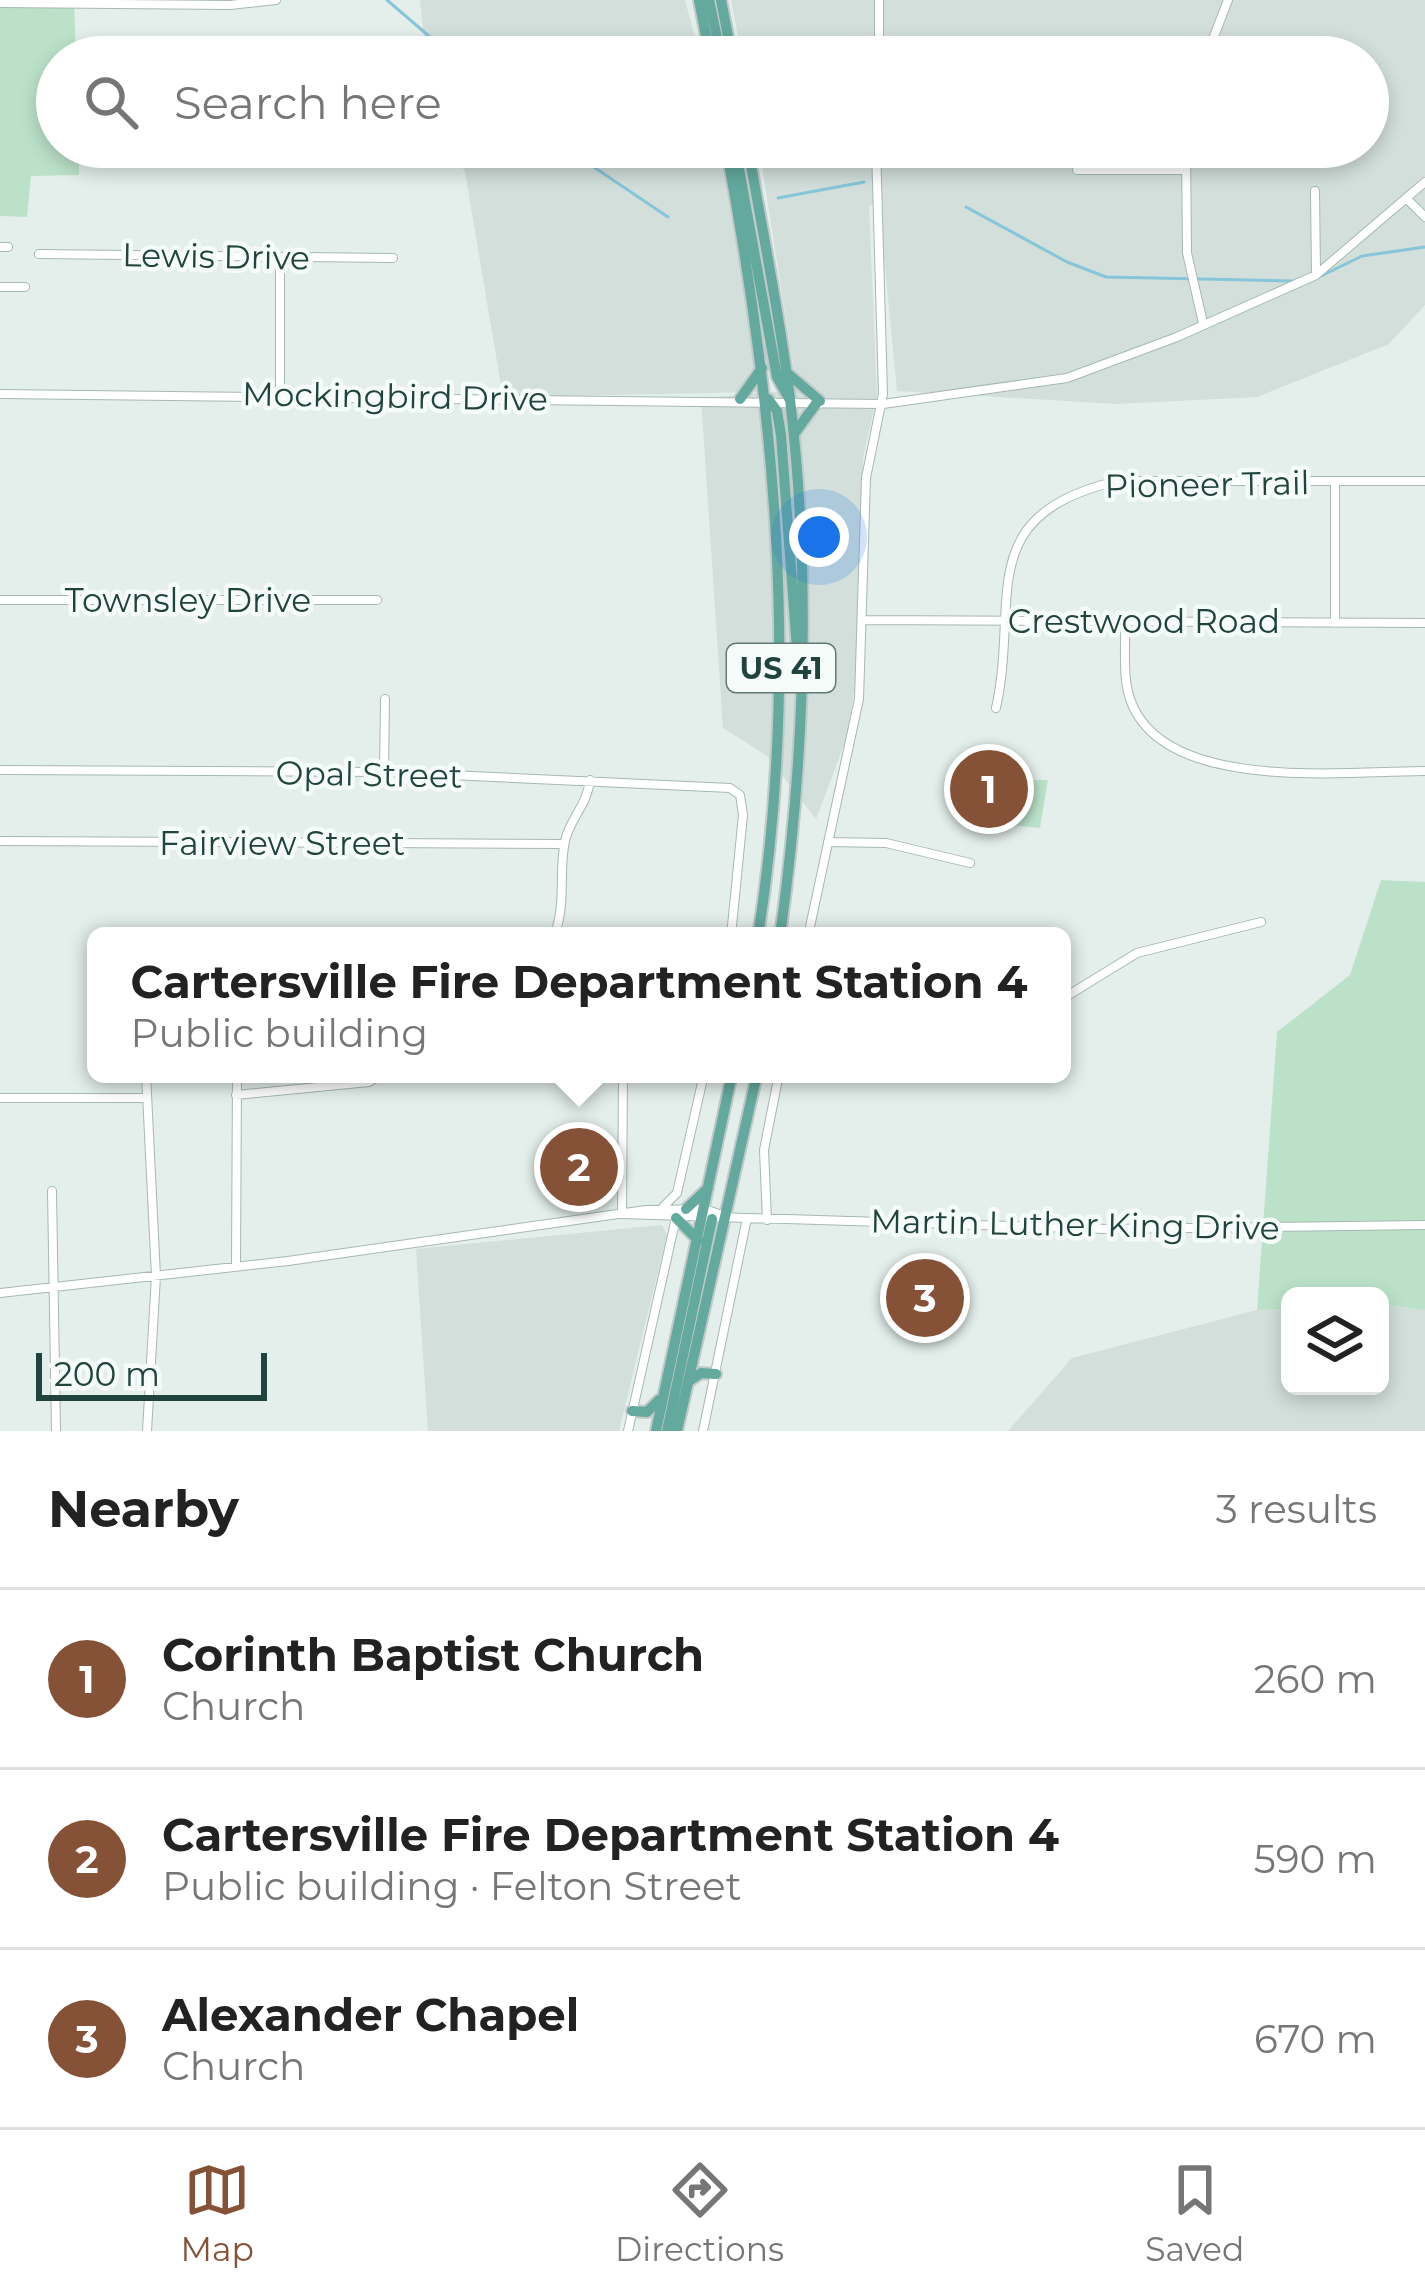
<!DOCTYPE html>
<html lang="en">
<head>
<meta charset="utf-8">
<style>
  body { margin:0; font-family:Montserrat,sans-serif; background:#f2f2f2; color:#222 }
  .controls { position:absolute; right:36px; bottom:36px; display:grid; overflow:hidden; border-radius:18px; box-shadow:0 6px 18px #0003 }
  .controls button { width:108px; height:108px; display:grid; place-items:center; padding:0; border:0; border-bottom:3px solid #e0e0e0; background:#fff; color:#222; font:60px sans-serif }
  .scale { position:absolute; left:36px; bottom:30px; width:231px; box-sizing:border-box; padding-left:12px; border:6px solid #21433d; border-top:0; font-size:33px; line-height:42px; white-space:nowrap; color:#21433d; -webkit-text-stroke:9px #f5fbf9; paint-order:stroke }
  .you { position:absolute; left:819px; top:537px; width:42px; height:42px; margin:-30px; border:9px solid #fff; border-radius:50%; background:#1a73e8; box-shadow:0 0 0 18px #1a73e833 }
  .badge { display:grid; place-items:center; width:78px; height:78px; border-radius:50%; background:#855238; color:#fff; font-size:39px; font-weight:700 }
  .pin { position:absolute; translate:-50% -50%; border:6px solid #fff; box-shadow:0 3px 12px #0006 }
  .popup { position:absolute; left:87px; top:927px; width:984px; height:156px; box-sizing:border-box; display:grid; place-content:center; border-radius:18px; background:#fff; filter:drop-shadow(0 3px 9px #0005); font-size:39px; white-space:nowrap; color:#767676 }
  .popup b { font-size:45px; color:#222 }
  .popup::after { content:''; position:absolute; left:50%; top:100%; margin-left:-24px; border:24px solid transparent; border-top-color:#fff }
  .list { margin:0; padding:0; list-style:none }
  h2 { display:flex; justify-content:space-between; align-items:center; height:156px; margin:0; padding:0 48px; font-size:51px }
  h2 small { font-size:39px; font-weight:400; color:#767676 }
  .list li { display:grid; grid-template-columns:78px 1fr auto; gap:36px; align-items:center; box-sizing:border-box; height:180px; padding:0 48px; border-top:3px solid #e0e0e0 }
  .list b { display:block; font-size:45px; white-space:nowrap }
  .list p { margin:0; font-size:39px; white-space:nowrap; color:#767676 }
  .list em { font-size:39px; font-style:normal; color:#767676 }
  .icon { flex:none; width:66px; height:66px; fill:none; stroke:currentColor; stroke-width:2; stroke-linecap:round; stroke-linejoin:round }
  .map { position:relative; flex:none; width:1425px; height:1431px; overflow:hidden }
  .search { position:absolute; background:#fff; box-shadow:0 6px 18px #0003; left:36px; right:36px; top:36px; height:132px; display:flex; align-items:center; gap:30px; box-sizing:border-box; padding:0 42px; border-radius:66px; color:#767676; font-size:45px }
  .sheet { height:696px; background:#fff }
  nav { display:flex; justify-content:space-around; align-items:center; box-sizing:border-box; height:168px; border-top:3px solid #e0e0e0; background:#fff; font-size:33px; color:#767676 }
  nav a { display:grid; justify-items:center; gap:6px }
  nav .on { color:#855238 }
  .map>svg:first-child { display:block }
  .built { fill:#d2dfda }
  .green { fill:#bbe2c9 }
  .lines { fill:none; stroke-linecap:round; stroke-linejoin:round }
  .stream { stroke:#87c5d9; stroke-width:3 }
  .minor-casing { stroke:#a6b8b3; stroke-width:10 }
  .major-casing { stroke:#c1cac9; stroke-width:14 }
  .minor { stroke:#fff; stroke-width:8 }
  .major { stroke:#64a99e; stroke-width:10 }
  .labels { text-anchor:middle; dominant-baseline:central; stroke-width:9; stroke-linejoin:round; paint-order:stroke }
  .shield { fill:#f5fbf9; stroke:#617a75; stroke-width:3 }
  .shield-label { font-size:30px; font-weight:bold; fill:#21433d }
  .street-label { font-size:33px; fill:#21433d; stroke:#f5fbf9 }
</style>
</head>
<body>
<div class="map">
<svg width="1425" height="1431" viewBox="0 0 1425 1431">
  <rect width="100%" height="100%" fill="#e4efeb"/>
  <path class="built" d="M 420,0 L 685,0 L 700,57 L 426,57 Z
    M 731,0 L 1425,0 L 1425,305 L 1389,344 L 1257,397 L 1116,404 L 897,391 L 879,205 L 869,205 L 877,395 L 863,458 L 858,667 L 847,737 L 816,819 L 767,756 L 723,728 L 701,398 L 797,390 L 759,147 L 1368,147 L 1368,57 L 742,57 Z
    M 451,147 L 719,147 L 762,392 L 503,397 L 465,172 Z
    M 662,1225 L 667,1235 L 619,1431 L 428,1431 L 416,1249 Z
    M 1380,1304 L 1425,1310 L 1425,1431 L 1008,1431 L 1072,1358 L 1257,1310 L 1290,1309 L 1290,1386 L 1380,1386 Z"/>
  <path class="green" d="M 0,0 L 74,0 L 76,57 L 57,57 L 57,147 L 79,147 L 79,175 L 31,176 L 27,217 L 0,216 Z
    M 1048,780 L 1040,828 L 1002,824 L 1009,781 Z
    M 1381,880 L 1425,882 L 1425,1310 L 1380,1304 L 1380,1296 L 1290,1296 L 1290,1309 L 1257,1310 L 1277,1032 L 1350,975 Z"/>
  <g class="lines">
    <path class="stream" d="M 387,0 L 444,49
      M 564,147 L 668,217
      M 778,198 L 864,182
      M 966,207 L 1067,262 L 1106,277 L 1292,281
      M 1319,277 L 1362,256 L 1425,247"/>
    <g class="minor-casing">
      <path id="minor" d="M 0,3 L 230,5 L 276,0
        M 879,57 L 879,0
        M 1206,57 L 1228,0
        M 1186,147 L 1187,253 L 1203,323
        M 1077,170 L 1186,170
        M 1315,191 L 1316,274
        M 1406,198 L 1425,217
        M 0,247 L 8,247
        M 39,254 L 393,258
        M 280,258 L 280,395
        M 0,287 L 25,287
        M 0,394 L 883,404 L 1067,378 L 1177,337 L 1316,275 L 1425,182
        M 0,600 L 377,600
        M 863,620 L 1425,623
        M 1125,622 C 1126,643 1123,667 1127,687 C 1147,796 1345,771 1425,771
        M 1335,623 L 1335,482
        M 996,708 C 1020,599 971,516 1117,481 L 1425,481
        M 0,770 L 384,772 L 730,788 L 740,795 L 743,815 L 731,936
        M 384,772 L 385,699
        M 0,841 L 564,844
        M 828,842 L 886,843 L 970,863
        M 554,936 C 567,903 558,873 565,841 C 570,818 587,806 590,780
        M 808,936 L 859,699 L 866,478 L 883,394 L 876,147
        M 96,942 L 96,1004
        M 1062,999 L 1137,953 L 1261,922
        M 146,1074 L 156,1276 L 147,1431
        M 236,1095 L 369,1082 L 381,1074
        M 0,1098 L 147,1098
        M 52,1191 L 56,1431
        M 663,1207 L 677,1193 L 704,1074
        M 622,1214 L 1107,1229 L 1425,1225
        M 622,1214 L 623,1074
        M 767,1220 L 764,1150 L 779,1074
        M 236,1267 L 237,1074
        M 0,1293 L 288,1261 L 646,1210 L 705,1209 L 724,1216
        M 628,1431 L 676,1218
        M 703,1431 L 747,1218"/>
    </g>
    <g class="major-casing">
      <path id="major" d="M 699,0 L 710,57
        M 709,0 L 721,57
        M 721,0 L 732,57
        M 726,147 C 775,410 800,670 758,936
        M 735,147 L 777,377 L 790,400
        M 748,147 C 762,231 780,315 790,399 C 811,577 805,758 780,936
        M 786,372 L 820,401
        M 740,399 L 762,368
        M 768,399 L 777,411 L 781,435 L 797,649
        M 794,434 L 818,401
        M 686,1209 L 708,1188
        M 676,1218 L 698,1240
        M 688,1382 L 701,1373 L 716,1374
        M 632,1411 L 647,1412 L 659,1400
        M 656,1431 L 732,1074
        M 667,1431 L 712,1219
        M 677,1431 L 757,1074"/>
    </g>
    <use href="#minor" class="minor"/>
    <use href="#major" class="major"/>
  </g>
  <g class="labels">
    <rect class="shield" x="727" y="644" width="108" height="48" rx="9"/>
    <g class="shield-label">
      <text x="781" y="668">US 41</text>
    </g>
    <g class="street-label">
      <text transform="translate(216 256) rotate(1)">Lewis Drive</text>
      <text transform="translate(395 396) rotate(1)">Mockingbird Drive</text>
      <text transform="translate(1207 484) rotate(-1)">Pioneer Trail</text>
      <text x="188" y="600">Townsley Drive</text>
      <text x="1144" y="621">Crestwood Road</text>
      <text transform="translate(369 774) rotate(1)">Opal Street</text>
      <text x="282" y="843">Fairview Street</text>
      <text transform="translate(1075 1224) rotate(1)">Martin Luther King Drive</text>
    </g>
  </g>
</svg>
<div class="controls">
<button><svg class="icon" aria-label="layers" viewBox="0 0 24 24"><path d="M12 4l9 5-9 5-9-5zM3 14l9 5 9-5"/></svg></button>
</div>
<div class="scale">200 m</div>
<div class="you"></div>
<div class="pin badge" style="left:989px;top:789px">1</div>
<div class="pin badge" style="left:579px;top:1167px">2</div>
<div class="popup"><b>Cartersville Fire Department Station 4</b>Public building</div>
<div class="pin badge" style="left:925px;top:1298px">3</div>
<div class="search"><svg class="icon" aria-label="search" viewBox="0 0 24 24"><circle cx="10" cy="10" r="6"/><path d="M15 15l6 6"/></svg>Search here</div>
</div>
<section class="sheet">
<h2>Nearby<small>3 results</small></h2>
<ul class="list">
<li><span class="badge">1</span><div><b>Corinth Baptist Church</b><p>Church</p></div><em>260 m</em></li>
<li><span class="badge">2</span><div><b>Cartersville Fire Department Station 4</b><p>Public building · Felton Street</p></div><em>590 m</em></li>
<li><span class="badge">3</span><div><b>Alexander Chapel</b><p>Church</p></div><em>670 m</em></li>
</ul>
</section>
<nav>
<a class="on"><svg class="icon" aria-label="map" viewBox="0 0 24 24"><path d="M3 6l6-2 6 2 6-2v14l-6 2-6-2-6 2zM9 4v14M15 6v14"/></svg>Map</a>
<a><svg class="icon" aria-label="directions" viewBox="0 0 24 24"><path d="M12 3l9 9-9 9-9-9zM9 14v-3h6M13 9l2 2-2 2"/></svg>Directions</a>
<a><svg class="icon" aria-label="saved" viewBox="0 0 24 24"><path d="M7 4h10v16l-5-4-5 4z"/></svg>Saved</a>
</nav>
</body>
</html>
